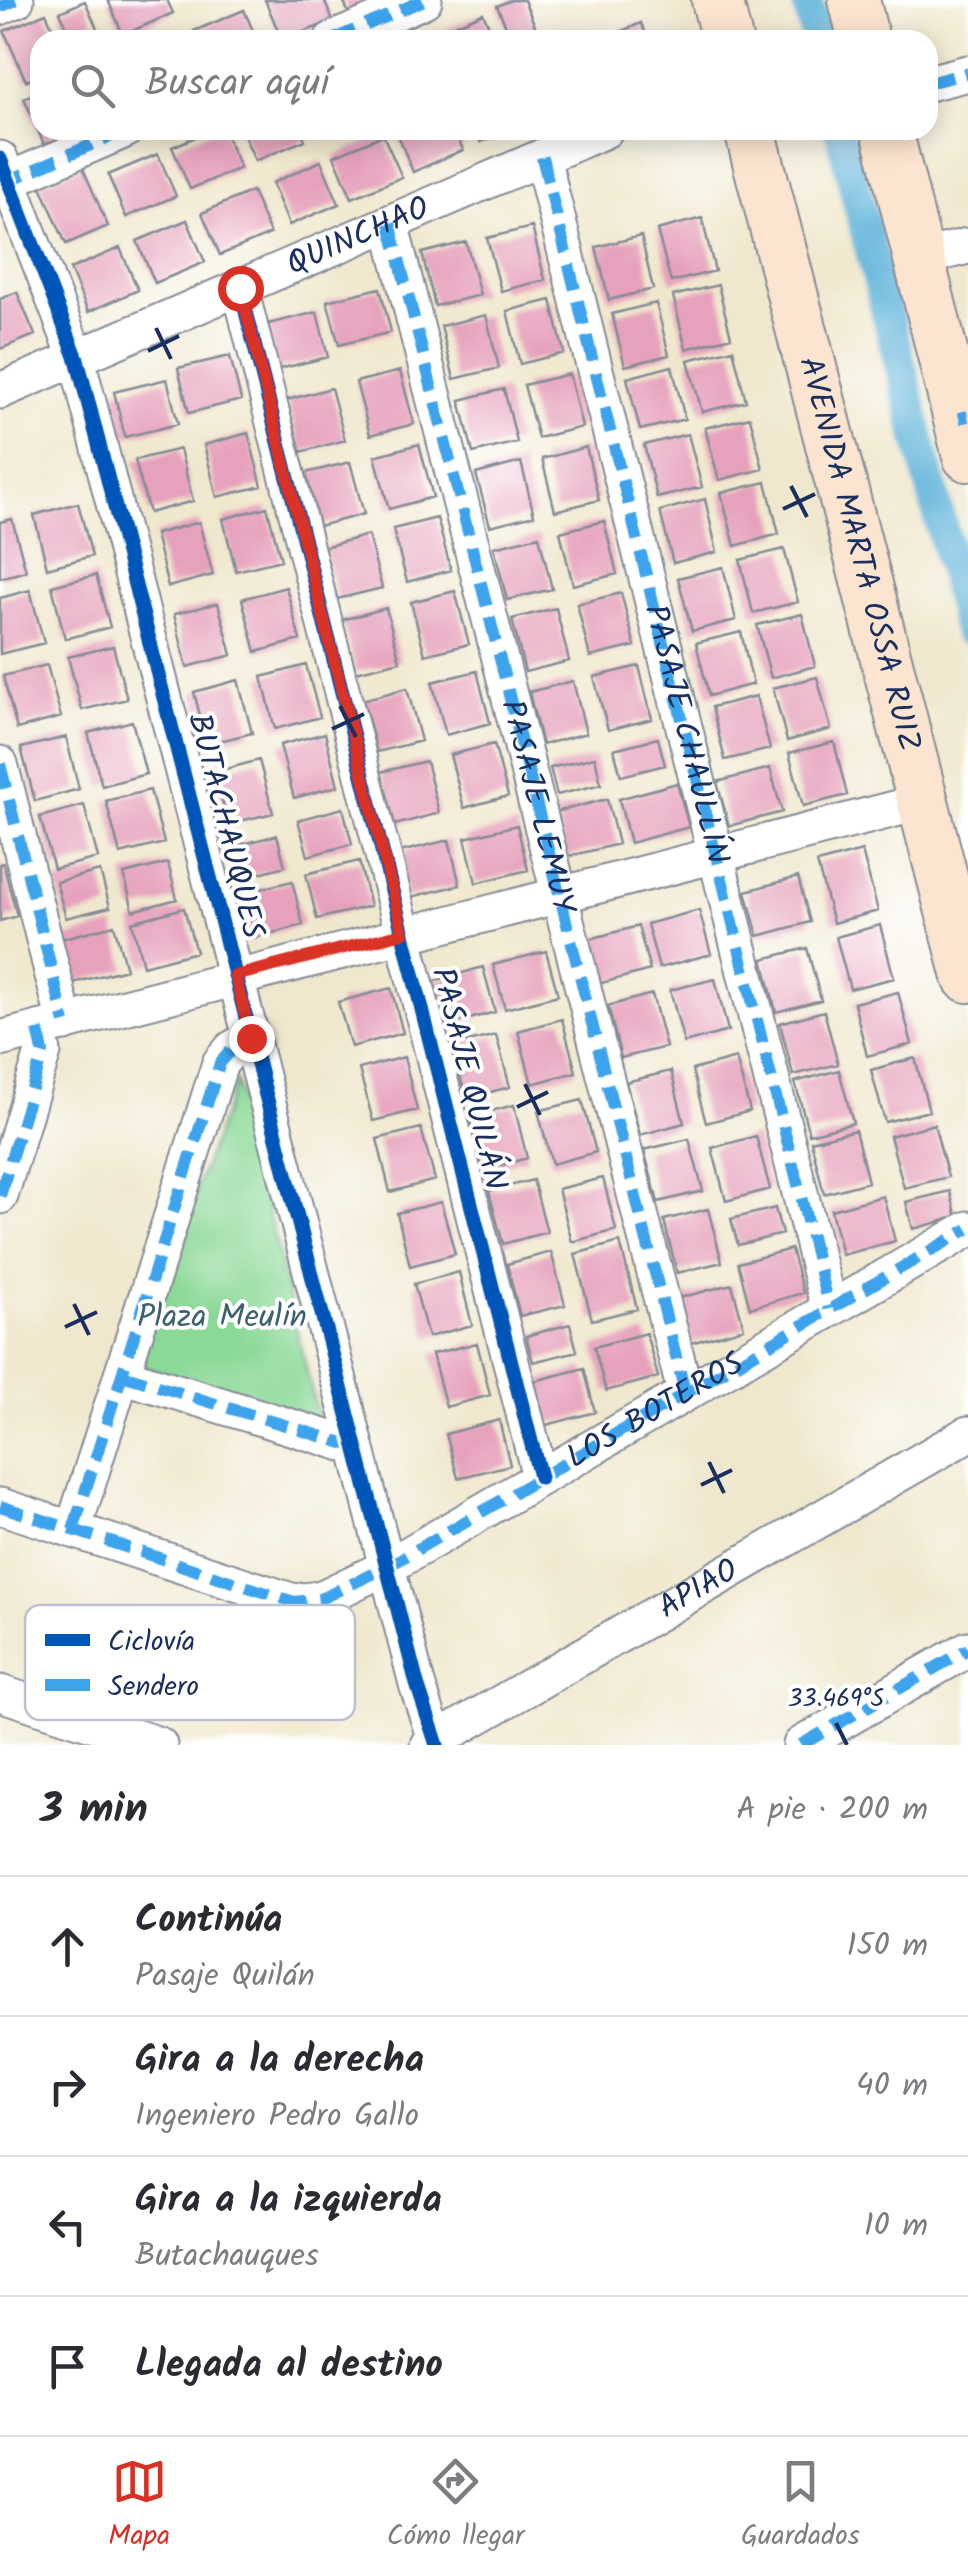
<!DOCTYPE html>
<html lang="es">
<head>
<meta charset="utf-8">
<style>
  body { margin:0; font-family:Kalam,sans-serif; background:#f7f7f7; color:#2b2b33 }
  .stop { position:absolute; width:30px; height:30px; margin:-22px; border:8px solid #d93025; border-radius:50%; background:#fff }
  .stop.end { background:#d93025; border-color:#fff; box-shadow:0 2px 10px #0008 }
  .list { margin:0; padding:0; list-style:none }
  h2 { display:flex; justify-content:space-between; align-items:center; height:130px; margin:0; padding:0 40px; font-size:42px }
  h2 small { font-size:32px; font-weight:400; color:#7c7c81 }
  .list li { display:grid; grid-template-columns:65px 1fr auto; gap:30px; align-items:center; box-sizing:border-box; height:140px; padding:0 40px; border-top:2px solid #e1e1e2 }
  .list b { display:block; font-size:38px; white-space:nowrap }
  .list p { margin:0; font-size:32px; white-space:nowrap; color:#7c7c81 }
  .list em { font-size:32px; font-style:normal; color:#7c7c81 }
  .icon { flex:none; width:55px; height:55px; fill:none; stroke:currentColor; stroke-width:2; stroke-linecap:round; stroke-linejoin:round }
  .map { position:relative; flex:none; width:968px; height:1745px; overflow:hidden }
  .search { position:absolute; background:#fff; box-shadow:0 5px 25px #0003; left:30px; right:30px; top:30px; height:110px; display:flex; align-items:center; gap:25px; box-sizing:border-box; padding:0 35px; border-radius:30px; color:#7c7c81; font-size:38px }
  .sheet { height:690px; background:#fff }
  nav { display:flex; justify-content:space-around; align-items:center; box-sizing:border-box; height:140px; border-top:2px solid #e1e1e2; background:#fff; font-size:28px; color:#7c7c81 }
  nav a { display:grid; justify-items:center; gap:5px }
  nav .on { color:#d93025 }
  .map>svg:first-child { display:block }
  .green { fill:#8bd997; stroke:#53847a; stroke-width:2.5 }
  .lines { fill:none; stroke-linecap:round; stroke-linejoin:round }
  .canal { stroke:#5db2d9; stroke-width:32 }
  .building { fill:#e6a1bc }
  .street-casing { stroke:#868c96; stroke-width:39 }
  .secondary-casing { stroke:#868c96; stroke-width:54 }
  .street { stroke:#fff; stroke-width:35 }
  .secondary { stroke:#fce5d0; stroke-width:50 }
  .quiet { stroke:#3da3ed; stroke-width:12; stroke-dasharray:25 12; stroke-linecap:butt }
  .cycleway-casing { stroke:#fff; stroke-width:21 }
  .cycleway { stroke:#0057b8; stroke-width:15 }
  .route { stroke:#d93025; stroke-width:12 }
  .ticks { fill:none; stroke:#1b2f5e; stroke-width:4 }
  .labels { text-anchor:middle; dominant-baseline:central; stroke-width:8; stroke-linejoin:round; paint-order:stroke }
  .street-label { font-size:32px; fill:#1b2f5e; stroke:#fff }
  .park-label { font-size:32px; fill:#3d626f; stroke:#fff }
  .key { fill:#fff; stroke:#bbc1cf; stroke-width:2.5 }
  .key-label { font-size:28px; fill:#1b2f5e }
  .ticks-label { font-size:25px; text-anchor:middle; fill:#1b2f5e; stroke:#fff; stroke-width:8; stroke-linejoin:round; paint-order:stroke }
</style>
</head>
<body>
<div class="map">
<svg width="968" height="1745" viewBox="0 0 968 1745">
  <rect width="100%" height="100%" fill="#fff"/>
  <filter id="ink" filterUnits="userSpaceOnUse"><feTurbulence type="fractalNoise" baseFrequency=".01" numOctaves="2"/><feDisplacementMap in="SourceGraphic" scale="20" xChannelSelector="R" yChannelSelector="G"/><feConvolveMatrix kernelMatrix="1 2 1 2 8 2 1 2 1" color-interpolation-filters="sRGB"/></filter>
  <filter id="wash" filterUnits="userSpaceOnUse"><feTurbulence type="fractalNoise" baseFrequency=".0048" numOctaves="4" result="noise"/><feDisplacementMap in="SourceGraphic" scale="40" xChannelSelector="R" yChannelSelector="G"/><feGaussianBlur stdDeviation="2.25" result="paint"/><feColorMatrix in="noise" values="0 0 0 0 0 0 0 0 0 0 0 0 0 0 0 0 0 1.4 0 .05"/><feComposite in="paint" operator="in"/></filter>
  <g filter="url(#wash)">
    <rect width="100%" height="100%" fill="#f0e8ce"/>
    <path class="green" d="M 236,1081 L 319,1421 L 131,1363 Z"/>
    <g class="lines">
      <path class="canal" d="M 807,0 L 817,40
        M 840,130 L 968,630"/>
    </g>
    <g id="blocks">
      <path class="building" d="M 108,0 L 167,0 L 173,13 L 123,35 Z
        M 265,0 L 324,0 L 333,21 L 282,40 Z
        M 343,0 L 381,0 L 349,14 Z
        M 511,0 L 524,0 L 540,38 L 512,40 L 497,6 Z
        M 85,1 L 102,40 L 72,40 L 60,12 Z
        M 244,10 L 257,40 L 198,40 L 194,31 Z
        M 46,13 L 58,40 L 40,40 L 40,75 L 26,81 L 4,31 Z
        M 483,13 L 495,40 L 437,40 L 434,34 Z
        M 641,23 L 648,40 L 601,40 Z
        M 40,91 L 40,130 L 87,130 L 45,147 L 24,98 Z
        M 212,130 L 224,130 L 240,168 L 190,189 L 172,147 Z
        M 242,130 L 301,130 L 305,140 L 255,161 Z
        M 396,130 L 455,130 L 463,150 L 413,172 Z
        M 476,130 L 510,130 L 481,142 Z
        M 383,135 L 402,177 L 352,198 L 334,156 Z
        M 158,154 L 176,196 L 126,217 L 108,175 Z
        M 321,161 L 339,204 L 289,225 L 272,183 Z
        M 82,166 L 108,226 L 66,244 L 40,184 Z
        M 252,191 L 270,234 L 220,255 L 202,213 Z
        M 702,218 L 715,271 L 671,282 L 657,230 Z
        M 187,220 L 205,262 L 155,283 L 137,241 Z
        M 532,227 L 545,280 L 501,291 L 487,238 Z
        M 641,236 L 653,289 L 609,300 L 596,247 Z
        M 466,242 L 480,295 L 435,306 L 422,253 Z
        M 120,248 L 138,290 L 88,312 L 70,269 Z
        M 718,285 L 731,337 L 686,349 L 673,296 Z
        M 380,288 L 391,332 L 339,345 L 327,301 Z
        M 17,292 L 35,335 L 0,349 L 0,299 Z
        M 551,300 L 564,353 L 520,364 L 507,311 Z
        M 656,303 L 669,355 L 625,366 L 612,314 Z
        M 317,312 L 328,357 L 275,370 L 264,325 Z
        M 486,315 L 499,368 L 454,379 L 441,326 Z
        M 733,349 L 746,401 L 702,412 L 688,360 Z
        M 230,356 L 241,400 L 189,413 L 178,368 Z
        M 672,366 L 685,419 L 640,430 L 627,378 Z
        M 400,371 L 414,424 L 370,435 L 356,382 Z
        M 569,374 L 582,427 L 538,438 L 524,385 Z
        M 167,379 L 178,424 L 125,437 L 114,392 Z
        M 331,388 L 345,440 L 301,452 L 287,400 Z
        M 504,389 L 517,442 L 473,453 L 460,400 Z
        M 750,417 L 763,469 L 719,480 L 705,428 Z
        M 248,433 L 262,486 L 217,497 L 204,445 Z
        M 688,434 L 702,487 L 657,498 L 644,445 Z
        M 419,444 L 433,497 L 389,509 L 375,456 Z
        M 586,447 L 599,500 L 555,511 L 542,459 Z
        M 180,449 L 193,501 L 149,513 L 135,460 Z
        M 350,462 L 364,514 L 319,526 L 306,473 Z
        M 521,462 L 534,515 L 490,526 L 476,474 Z
        M 766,482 L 779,534 L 735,546 L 721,493 Z
        M 705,499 L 717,552 L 673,563 L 660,511 Z
        M 78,503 L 92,556 L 47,568 L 34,515 Z
        M 267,507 L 281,560 L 236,571 L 223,519 Z
        M 437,518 L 451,570 L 407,582 L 393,529 Z
        M 12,519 L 26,571 L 0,578 L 0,522 Z
        M 604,521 L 617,574 L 573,585 L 560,532 Z
        M 199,522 L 213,575 L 168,587 L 155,534 Z
        M 368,535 L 382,588 L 337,599 L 324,547 Z
        M 539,536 L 552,589 L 507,600 L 494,547 Z
        M 784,549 L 798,602 L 753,613 L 740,560 Z
        M 723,567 L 736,620 L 692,631 L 678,578 Z
        M 96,575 L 110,627 L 65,639 L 52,586 Z
        M 286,587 L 300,640 L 256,652 L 242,599 Z
        M 30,590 L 44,643 L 0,654 L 0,598 Z
        M 455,591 L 469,644 L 425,655 L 411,602 Z
        M 621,593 L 635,646 L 590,657 L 577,604 Z
        M 218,603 L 232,655 L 187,667 L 174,614 Z
        M 386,608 L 400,661 L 356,672 L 342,620 Z
        M 556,608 L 569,661 L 525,672 L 512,619 Z
        M 802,614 L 815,666 L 771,678 L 757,625 Z
        M 741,632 L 753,684 L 709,696 L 696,643 Z
        M 113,646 L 127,699 L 82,710 L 68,657 Z
        M 47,665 L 61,717 L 17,729 L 3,676 Z
        M 306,665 L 320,717 L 275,729 L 262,677 Z
        M 639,666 L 652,719 L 608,730 L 594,677 Z
        M 477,671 L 490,723 L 446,735 L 432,682 Z
        M 817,677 L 831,729 L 787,741 L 773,688 Z
        M 238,680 L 252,733 L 207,744 L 194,692 Z
        M 573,681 L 586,733 L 542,745 L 529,692 Z
        M 407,688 L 421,741 L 377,752 L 363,700 Z
        M 756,696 L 770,749 L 725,760 L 712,707 Z
        M 132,721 L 146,774 L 102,786 L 88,733 Z
        M 325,733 L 338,786 L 294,798 L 280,745 Z
        M 66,737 L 79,789 L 35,801 L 21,748 Z
        M 658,738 L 665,765 L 621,776 L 614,749 Z
        M 834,742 L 847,795 L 803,806 L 789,753 Z
        M 494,744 L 508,796 L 464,808 L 450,755 Z
        M 595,757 L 601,784 L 557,795 L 550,768 Z
        M 259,760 L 273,813 L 228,824 L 215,772 Z
        M 426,761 L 439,813 L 395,825 L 381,772 Z
        M 770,768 L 782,812 L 729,826 L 717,782 Z
        M 677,783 L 689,827 L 630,843 L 619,799 Z
        M 150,790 L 164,843 L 120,854 L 106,801 Z
        M 607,799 L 618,844 L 566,857 L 555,812 Z
        M 84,805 L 98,858 L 54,869 L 40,817 Z
        M 343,808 L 352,844 L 308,856 L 298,820 Z
        M 517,825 L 528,870 L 476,883 L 465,838 Z
        M 277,835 L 285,866 L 241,878 L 232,847 Z
        M 449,840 L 460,885 L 407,898 L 396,853 Z
        M 862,851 L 878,911 L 833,923 L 817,863 Z
        M 359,861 L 370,906 L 317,919 L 306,874 Z
        M 3,863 L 17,916 L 0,921 L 0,864 Z
        M 168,863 L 177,899 L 133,911 L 124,874 Z
        M 100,871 L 110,907 L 66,918 L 56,882 Z
        M 798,877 L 810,922 L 758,936 L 746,891 Z
        M 292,881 L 303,925 L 250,939 L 239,894 Z
        M 184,908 L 196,952 L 143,966 L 132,922 Z
        M 699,910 L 711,954 L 659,968 L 647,924 Z
        M 114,925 L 126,969 L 69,984 L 57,940 Z
        M 880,925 L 894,978 L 850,989 L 836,937 Z
        M 638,926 L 650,970 L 598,984 L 586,940 Z
        M 807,948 L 821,1000 L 776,1012 L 763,959 Z
        M 546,951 L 558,995 L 505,1009 L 493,965 Z
        M 483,967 L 495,1012 L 443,1026 L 431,982 Z
        M 715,979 L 728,1031 L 684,1043 L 670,990 Z
        M 391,988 L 403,1033 L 351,1047 L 338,1002 Z
        M 898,992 L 912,1044 L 867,1056 L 854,1003 Z
        M 652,994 L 666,1047 L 621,1058 L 608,1006 Z
        M 824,1011 L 838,1064 L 793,1075 L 780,1023 Z
        M 562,1019 L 576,1072 L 532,1084 L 518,1031 Z
        M 496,1035 L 510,1087 L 466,1098 L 452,1046 Z
        M 404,1057 L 417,1110 L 373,1121 L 359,1069 Z
        M 736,1058 L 750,1111 L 706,1123 L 692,1070 Z
        M 915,1058 L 929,1111 L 885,1122 L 871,1070 Z
        M 839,1070 L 853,1123 L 809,1134 L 795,1082 Z
        M 671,1071 L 684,1123 L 640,1135 L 626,1082 Z
        M 582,1100 L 596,1152 L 552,1164 L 538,1111 Z
        M 514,1105 L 527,1158 L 483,1170 L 469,1117 Z
        M 934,1124 L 948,1177 L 904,1188 L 890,1136 Z
        M 421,1128 L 435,1180 L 390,1192 L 377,1139 Z
        M 855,1130 L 868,1182 L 824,1194 L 811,1141 Z
        M 756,1136 L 770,1189 L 726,1201 L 712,1148 Z
        M 689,1139 L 703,1191 L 658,1202 L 644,1150 Z
        M 603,1178 L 616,1230 L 572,1242 L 558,1189 Z
        M 533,1180 L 547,1232 L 503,1244 L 489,1191 Z
        M 950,1191 L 957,1217 L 913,1229 L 906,1202 Z
        M 883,1196 L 895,1241 L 842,1255 L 831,1210 Z
        M 441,1202 L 455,1254 L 410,1266 L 397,1213 Z
        M 775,1208 L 782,1234 L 738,1245 L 731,1219 Z
        M 708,1209 L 722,1262 L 677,1273 L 664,1220 Z
        M 620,1242 L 637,1309 L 592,1320 L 575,1254 Z
        M 791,1249 L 803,1293 L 750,1308 L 738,1263 Z
        M 551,1252 L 565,1305 L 520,1316 L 507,1264 Z
        M 459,1272 L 472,1325 L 428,1337 L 414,1284 Z
        M 732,1284 L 744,1328 L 691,1343 L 679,1298 Z
        M 570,1324 L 577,1351 L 533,1362 L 526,1336 Z
        M 646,1333 L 658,1377 L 606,1391 L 594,1347 Z
        M 477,1343 L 490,1395 L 446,1407 L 432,1354 Z
        M 584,1368 L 595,1412 L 543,1426 L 531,1382 Z
        M 499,1420 L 510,1465 L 458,1478 L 446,1434 Z"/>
    </g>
  </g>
  <g filter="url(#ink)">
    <use href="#blocks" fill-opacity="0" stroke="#868c96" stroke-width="2.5"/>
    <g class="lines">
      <g class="street-casing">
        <g id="street">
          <path d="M 0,7 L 16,0"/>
          <path d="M 332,40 L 424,0"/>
          <path d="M 928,83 L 968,73"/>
          <path d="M 542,157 L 829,1309"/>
          <path d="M 0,159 L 77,359 L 417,1684 L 437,1745"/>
          <path d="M 0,184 L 125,130"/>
          <path d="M 390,223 L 685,1392"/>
          <path d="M 919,258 L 968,246"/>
          <path d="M 240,288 L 540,1477"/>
          <path id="s1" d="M 0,391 L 605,130"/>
          <path d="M 0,764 L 65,1023"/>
          <path d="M 0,1039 L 922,802"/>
          <path d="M 0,1196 L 43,1052 L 38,1029"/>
          <path d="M 122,1375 L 356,1447"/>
          <path id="s2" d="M 0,1506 L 294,1602 L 320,1599 L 387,1567 L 968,1229"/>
          <path d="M 73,1530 L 220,1063 L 232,1049 L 251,1038"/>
          <path d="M 0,1693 L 159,1745"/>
          <path id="s3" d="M 428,1745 L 968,1434"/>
          <path d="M 801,1745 L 968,1649"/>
        </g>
      </g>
      <g class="secondary-casing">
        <g id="secondary">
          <path d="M 717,0 L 727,40"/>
          <path d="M 854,0 L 864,40"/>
          <path id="s4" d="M 750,130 L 968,977"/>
          <path d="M 887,130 L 968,456"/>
        </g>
      </g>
      <use href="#street" class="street"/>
      <use href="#secondary" class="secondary"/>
      <g class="quiet">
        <path d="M 0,7 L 16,0"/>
        <path d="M 332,40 L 424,0"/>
        <path d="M 928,83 L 968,73"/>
        <path id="s5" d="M 542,157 L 829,1309"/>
        <path d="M 1,184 L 125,130"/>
        <path id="s6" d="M 390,223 L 685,1392"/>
        <path d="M 959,418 L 968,416"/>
        <path d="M 0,764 L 65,1023"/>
        <path d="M 0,1196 L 43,1052 L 38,1029"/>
        <path d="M 122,1375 L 356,1447"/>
        <path d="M 0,1506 L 294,1602 L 320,1599 L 387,1567 L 968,1229"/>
        <path d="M 73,1530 L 220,1063 L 232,1049 L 251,1038"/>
        <path d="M 801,1745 L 968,1649"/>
      </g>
      <g class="cycleway-casing">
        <path id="cycleway" d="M 0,159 L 77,359 L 417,1684 L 437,1745
          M 240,288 L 540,1477"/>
      </g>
      <use href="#cycleway" class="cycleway"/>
    </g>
  </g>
  <g class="lines" filter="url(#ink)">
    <path class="route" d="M 240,288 L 403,933 L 235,976 L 251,1038"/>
  </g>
  <path class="ticks" d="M 156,328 L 171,359M 148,351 L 179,336M 791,486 L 807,517M 783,509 L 815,494M 340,706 L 356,737M 332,729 L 364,714M 525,1084 L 540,1115M 517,1107 L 548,1092M 74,1304 L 89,1335M 65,1327 L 97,1312M 709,1462 L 724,1493M 701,1485 L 732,1470M 836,1723 L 847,1745"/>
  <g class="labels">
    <g class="street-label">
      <text stroke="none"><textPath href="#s1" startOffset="390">QUINCHAO</textPath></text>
      <text stroke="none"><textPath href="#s4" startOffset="438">AVENIDA MARTA OSSA RUIZ</textPath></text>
      <text stroke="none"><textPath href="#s5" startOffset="595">PASAJE CHAULLÍN</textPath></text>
      <text stroke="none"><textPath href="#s6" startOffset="602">PASAJE LEMUY</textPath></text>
      <text transform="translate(225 826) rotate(76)">BUTACHAUQUES</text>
      <text transform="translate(468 1079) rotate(76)">PASAJE QUILÁN</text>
      <text stroke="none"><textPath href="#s2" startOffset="720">LOS BOTEROS</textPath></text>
      <text stroke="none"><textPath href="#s3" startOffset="312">APIAO</textPath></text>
    </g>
    <g class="park-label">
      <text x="222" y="1317">Plaza Meulín</text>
    </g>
  </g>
  <rect x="25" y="1605" width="330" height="115" rx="15" class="key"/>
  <rect x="45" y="1634" width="45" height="12" fill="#0057b8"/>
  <rect x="45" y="1679" width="45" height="12" fill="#3da3ed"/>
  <g class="key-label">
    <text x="108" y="1650">Ciclovía</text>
    <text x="108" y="1695">Sendero</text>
  </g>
  <g class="ticks-label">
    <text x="836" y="1706">33.469°S</text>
  </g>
</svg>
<div class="stop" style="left:240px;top:288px"></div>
<div class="stop end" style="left:251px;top:1038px"></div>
<div class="search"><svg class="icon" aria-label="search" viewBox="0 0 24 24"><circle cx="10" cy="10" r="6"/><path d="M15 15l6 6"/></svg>Buscar aquí</div>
</div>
<section class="sheet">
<h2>3 min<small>A pie · 200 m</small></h2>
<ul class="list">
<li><svg class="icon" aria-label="ahead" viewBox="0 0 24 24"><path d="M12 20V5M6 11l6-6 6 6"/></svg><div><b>Continúa</b><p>Pasaje Quilán</p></div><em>150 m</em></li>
<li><svg class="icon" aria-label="right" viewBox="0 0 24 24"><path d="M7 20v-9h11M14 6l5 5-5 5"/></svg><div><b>Gira a la derecha</b><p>Ingeniero Pedro Gallo</p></div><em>40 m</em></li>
<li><svg class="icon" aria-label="left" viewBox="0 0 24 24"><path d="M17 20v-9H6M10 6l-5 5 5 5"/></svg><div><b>Gira a la izquierda</b><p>Butachauques</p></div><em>10 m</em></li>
<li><svg class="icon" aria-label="arrive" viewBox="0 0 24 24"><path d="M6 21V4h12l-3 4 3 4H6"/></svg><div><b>Llegada al destino</b></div></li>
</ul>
</section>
<nav>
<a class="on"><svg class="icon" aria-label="map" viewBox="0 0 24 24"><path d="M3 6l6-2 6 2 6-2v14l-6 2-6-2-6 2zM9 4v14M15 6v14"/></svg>Mapa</a>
<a><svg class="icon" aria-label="directions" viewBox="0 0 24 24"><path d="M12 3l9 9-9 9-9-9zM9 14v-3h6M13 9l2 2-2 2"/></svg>Cómo llegar</a>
<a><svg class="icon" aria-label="saved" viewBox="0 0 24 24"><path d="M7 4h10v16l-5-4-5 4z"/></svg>Guardados</a>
</nav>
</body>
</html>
